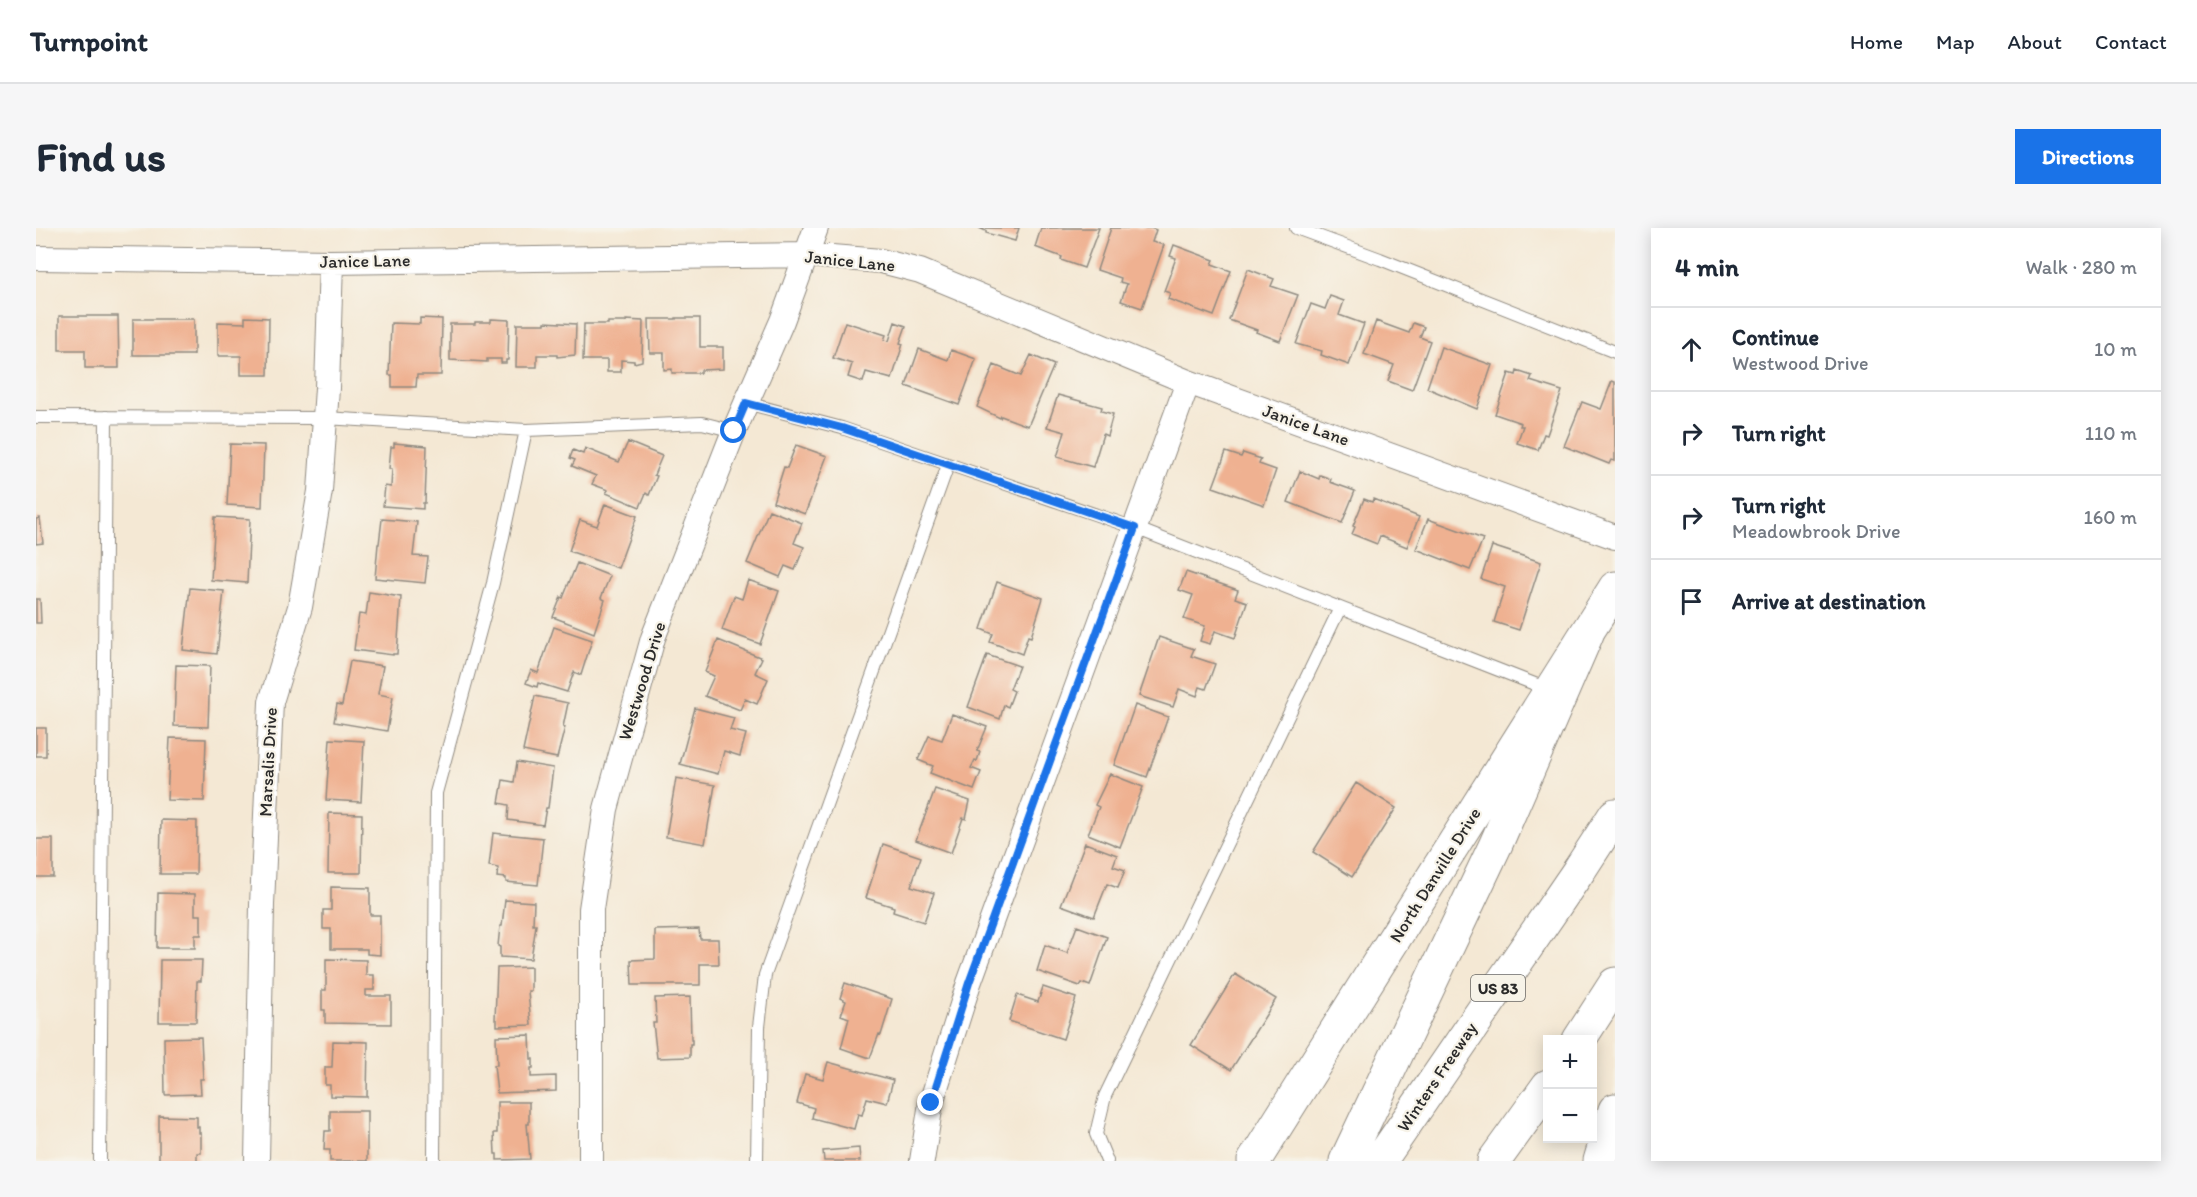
<!DOCTYPE html>
<html lang="en">
<head>
<meta charset="utf-8">
<style>
  body { margin:0; font-family:Itim,sans-serif; background:#f6f6f7; color:#1f2937 }
  .controls { position:absolute; right:18px; bottom:18px; display:grid; overflow:hidden; border-radius:0px; box-shadow:0 3px 15px #0003 }
  .controls button { width:54px; height:54px; display:grid; place-items:center; padding:0; border:0; border-bottom:2px solid #e0e1e3; background:#fff; color:#1f2937; font:30px sans-serif }
  .stop { position:absolute; width:18px; height:18px; margin:-14px; border:4px solid #1a73e8; border-radius:50%; background:#fff }
  .stop.end { background:#1a73e8; border-color:#fff; box-shadow:0 2px 6px #0008 }
  .list { margin:0; padding:0; list-style:none }
  h2 { display:flex; justify-content:space-between; align-items:center; height:78px; margin:0; padding:0 24px; font-size:26px }
  h2 small { font-size:20px; font-weight:400; color:#747a83 }
  .list li { display:grid; grid-template-columns:39px 1fr auto; gap:18px; align-items:center; box-sizing:border-box; height:84px; padding:0 24px; border-top:2px solid #e0e1e3 }
  .list b { display:block; font-size:22px; white-space:nowrap }
  .list p { margin:0; font-size:20px; white-space:nowrap; color:#747a83 }
  .list em { font-size:20px; font-style:normal; color:#747a83 }
  .icon { flex:none; width:33px; height:33px; fill:none; stroke:currentColor; stroke-width:2; stroke-linecap:round; stroke-linejoin:round }
  .map { position:relative; flex:none; width:1579px; height:933px; overflow:hidden; border-radius:0px }
  header { display:flex; align-items:center; gap:36px; box-sizing:border-box; height:84px; padding:0 30px; background:#fff; border-bottom:2px solid #e0e1e3 }
  header strong { font-size:28px }
  nav { display:flex; gap:33px; margin-inline-start:auto; font-size:21px }
  .intro { display:flex; align-items:center; justify-content:space-between; box-sizing:border-box; height:144px; padding:0 36px }
  h1 { margin:0; font-size:42px }
  .button { padding:15px 27px; border-radius:0px; background:#1a73e8; color:#fff; font-size:21px; font-weight:700 }
  main { display:flex; gap:36px; padding:0 36px }
  aside { flex:1; background:#fff; border-radius:0px; box-shadow:0 3px 15px #0003 }
  .map>svg:first-child { display:block }
  .building { fill:#efb191 }
  .lines { fill:none; stroke-linecap:round; stroke-linejoin:round }
  .service-casing { stroke:#908a80; stroke-width:14 }
  .minor-casing { stroke:#908a80; stroke-width:26 }
  .secondary-casing { stroke:#908a80; stroke-width:35 }
  .motorway-casing { stroke:#908a80; stroke-width:35 }
  .service { stroke:#fff; stroke-width:12 }
  .minor { stroke:#fff; stroke-width:24 }
  .secondary { stroke:#fff; stroke-width:33 }
  .motorway { stroke:#fff; stroke-width:33 }
  .route { stroke:#1a73e8; stroke-width:8 }
  .labels { text-anchor:middle; dominant-baseline:central; stroke-width:4.5; stroke-linejoin:round; paint-order:stroke }
  .shield { fill:#f7f3e8; stroke:#686764; stroke-width:1.5 }
  .shield-label { font-size:16px; font-weight:bold; fill:#2b2b2b }
  .street-label { font-size:18px; fill:#2b2b2b; stroke:#f7f3e8 }
</style>
</head>
<body>
<header>
<strong>Turnpoint</strong>
<nav><a>Home</a><a>Map</a><a>About</a><a>Contact</a></nav>
</header>
<div class="intro"><h1>Find us</h1><a class="button">Directions</a></div>
<main>
<div class="map">
<svg width="1579" height="933" viewBox="0 0 1579 933">
  <rect width="100%" height="100%" fill="#f7f3e8"/>
  <filter id="ink" filterUnits="userSpaceOnUse"><feTurbulence type="fractalNoise" baseFrequency=".0167" numOctaves="2"/><feDisplacementMap in="SourceGraphic" scale="12" xChannelSelector="R" yChannelSelector="G"/><feConvolveMatrix kernelMatrix="1 2 1 2 8 2 1 2 1" color-interpolation-filters="sRGB"/></filter>
  <filter id="wash" filterUnits="userSpaceOnUse"><feTurbulence type="fractalNoise" baseFrequency=".008" numOctaves="4" result="noise"/><feDisplacementMap in="SourceGraphic" scale="24" xChannelSelector="R" yChannelSelector="G"/><feGaussianBlur stdDeviation="1.35" result="paint"/><feColorMatrix in="noise" values="0 0 0 0 0 0 0 0 0 0 0 0 0 0 0 0 0 1.4 0 .05"/><feComposite in="paint" operator="in"/></filter>
  <g filter="url(#wash)">
    <rect width="100%" height="100%" fill="#f4e8d4"/>
    <g id="blocks">
      <path class="building" d="M 943,0 L 983,0 L 979,13 L 950,5 L 950,3 Z
        M 1005,0 L 1063,0 L 1048,40 L 1025,32 L 1026,29 L 999,19 Z
        M 1075,0 L 1115,0 L 1120,2 L 1116,14 L 1128,17 L 1106,80 L 1085,73 L 1091,56 L 1084,54 L 1085,50 L 1061,42 Z
        M 1138,17 L 1178,32 L 1176,36 L 1195,43 L 1178,88 L 1132,71 L 1134,65 L 1128,63 L 1140,30 L 1134,28 Z
        M 1212,41 L 1238,51 L 1235,58 L 1262,67 L 1244,113 L 1220,104 L 1221,102 L 1193,92 Z
        M 1294,68 L 1308,73 L 1303,87 L 1328,96 L 1313,137 L 1285,127 L 1286,123 L 1260,116 L 1275,76 L 1289,81 Z
        M 23,88 L 82,88 L 83,140 L 49,140 L 49,122 L 23,122 Z
        M 209,89 L 233,90 L 232,147 L 205,147 L 205,128 L 182,128 L 182,94 L 209,95 Z
        M 384,90 L 406,91 L 405,147 L 381,147 L 380,159 L 356,159 L 356,147 L 353,147 L 355,95 L 384,96 Z
        M 640,90 L 664,90 L 664,119 L 687,119 L 687,141 L 665,142 L 665,145 L 636,145 L 636,141 L 628,142 L 628,125 L 614,125 L 613,91 L 640,91 Z
        M 97,91 L 158,91 L 158,127 L 97,127 Z
        M 455,91 L 473,92 L 472,132 L 470,132 L 470,135 L 465,135 L 465,131 L 451,131 L 451,134 L 414,132 L 414,96 L 439,96 L 439,94 L 455,94 Z
        M 590,92 L 607,93 L 606,133 L 598,135 L 598,133 L 585,132 L 585,144 L 571,144 L 571,132 L 547,132 L 548,96 L 572,96 L 572,94 L 590,94 Z
        M 1340,93 L 1373,105 L 1377,95 L 1388,99 L 1384,109 L 1394,113 L 1376,162 L 1352,153 L 1358,137 L 1328,126 Z
        M 509,94 L 540,96 L 539,127 L 521,129 L 521,127 L 501,127 L 501,139 L 480,139 L 481,96 L 509,96 Z
        M 809,94 L 850,107 L 848,112 L 853,113 L 859,94 L 870,98 L 864,115 L 867,116 L 856,151 L 830,144 L 827,154 L 812,149 L 816,136 L 797,130 Z
        M 1405,119 L 1456,137 L 1441,181 L 1391,160 Z
        M 883,121 L 912,132 L 915,122 L 940,131 L 923,177 L 870,158 Z
        M 995,127 L 1018,137 L 992,198 L 965,188 L 964,190 L 941,179 L 958,137 L 985,148 Z
        M 1481,143 L 1496,148 L 1494,153 L 1526,163 L 1511,207 L 1508,206 L 1502,222 L 1481,215 L 1487,198 L 1484,198 L 1485,195 L 1459,186 L 1473,145 L 1480,147 Z
        M 1576,153 L 1579,154 L 1579,233 L 1575,232 L 1573,236 L 1528,218 L 1546,174 L 1565,181 Z
        M 1022,167 L 1066,179 L 1065,183 L 1077,186 L 1071,208 L 1067,206 L 1057,239 L 1021,229 L 1029,204 L 1011,199 Z
        M 592,214 L 626,228 L 618,247 L 621,248 L 613,267 L 610,265 L 604,279 L 570,265 L 572,262 L 556,256 L 560,248 L 536,238 L 539,232 L 534,230 L 537,222 L 547,226 L 549,220 L 583,234 Z
        M 358,215 L 391,218 L 389,275 L 387,275 L 387,281 L 347,278 L 349,258 L 355,259 L 356,241 L 353,241 L 355,219 L 358,219 Z
        M 194,216 L 228,217 L 226,279 L 191,277 Z
        M 760,217 L 791,228 L 769,286 L 737,274 L 748,239 L 751,240 Z
        M 1190,224 L 1205,229 L 1207,225 L 1225,231 L 1223,236 L 1240,242 L 1228,277 L 1177,259 Z
        M 1264,243 L 1283,251 L 1284,247 L 1295,251 L 1294,254 L 1319,263 L 1306,295 L 1252,274 Z
        M 1328,271 L 1336,274 L 1337,271 L 1383,289 L 1371,319 L 1344,308 L 1341,316 L 1316,306 L 1319,299 L 1317,298 Z
        M 569,276 L 601,288 L 582,340 L 533,323 L 544,292 L 561,298 Z
        M 733,282 L 766,295 L 758,315 L 768,319 L 759,342 L 749,338 L 744,349 L 711,335 Z
        M 179,289 L 214,291 L 211,355 L 175,352 Z
        M 4,290 L 7,315 L 0,316 L 0,291 Z
        M 346,291 L 381,294 L 377,328 L 392,329 L 389,355 L 339,350 L 342,316 L 343,316 Z
        M 1392,291 L 1447,311 L 1434,342 L 1380,321 Z
        M 1456,318 L 1505,334 L 1483,402 L 1458,394 L 1469,359 L 1445,351 Z
        M 541,335 L 574,348 L 565,370 L 569,372 L 558,405 L 517,389 L 525,369 L 527,370 Z
        M 1150,344 L 1202,362 L 1199,370 L 1211,374 L 1199,410 L 1179,403 L 1174,416 L 1164,413 L 1169,398 L 1148,391 L 1157,367 L 1143,362 Z
        M 712,352 L 743,363 L 724,416 L 686,402 L 698,368 L 706,371 Z
        M 961,354 L 1007,370 L 995,409 L 992,408 L 986,426 L 954,414 L 957,406 L 945,401 Z
        M 154,360 L 188,363 L 181,426 L 147,422 Z
        M 333,364 L 365,369 L 361,426 L 357,426 L 357,427 L 318,422 L 323,386 L 330,387 Z
        M 0,371 L 4,371 L 5,395 L 0,395 Z
        M 518,399 L 556,412 L 545,447 L 538,444 L 531,464 L 502,455 L 501,459 L 490,455 L 495,442 L 502,445 Z
        M 1123,409 L 1158,421 L 1155,428 L 1179,436 L 1170,461 L 1164,459 L 1161,468 L 1143,461 L 1137,479 L 1103,468 Z
        M 682,412 L 726,430 L 719,445 L 732,451 L 721,476 L 709,471 L 704,482 L 669,468 L 678,448 L 669,444 Z
        M 951,427 L 983,438 L 974,461 L 978,463 L 972,479 L 968,477 L 964,491 L 932,479 Z
        M 314,433 L 347,438 L 342,466 L 357,469 L 351,503 L 298,494 L 301,476 L 306,477 Z
        M 140,437 L 174,438 L 172,499 L 138,498 Z
        M 499,468 L 532,475 L 527,499 L 529,499 L 521,530 L 487,523 Z
        M 1099,477 L 1132,489 L 1111,549 L 1078,537 Z
        M 659,480 L 698,490 L 694,502 L 710,506 L 704,528 L 688,523 L 682,546 L 644,536 Z
        M 916,486 L 951,499 L 941,523 L 944,524 L 941,533 L 939,532 L 935,540 L 945,544 L 938,562 L 894,545 L 897,538 L 882,532 L 893,508 L 906,512 Z
        M 0,500 L 10,500 L 10,528 L 0,528 Z
        M 134,510 L 170,511 L 168,573 L 131,572 Z
        M 294,511 L 328,513 L 325,574 L 290,572 Z
        M 481,534 L 517,540 L 512,580 L 510,580 L 507,597 L 472,592 L 473,577 L 463,575 L 467,552 L 478,554 Z
        M 1074,546 L 1107,559 L 1084,619 L 1052,606 L 1063,579 L 1059,577 Z
        M 640,550 L 679,557 L 669,616 L 630,609 Z
        M 1320,555 L 1360,580 L 1316,649 L 1277,624 Z
        M 899,561 L 934,573 L 930,591 L 927,590 L 915,625 L 880,612 Z
        M 293,585 L 326,586 L 325,645 L 292,645 Z
        M 125,592 L 161,593 L 160,646 L 124,646 Z
        M 457,605 L 507,610 L 502,657 L 470,654 L 470,650 L 461,649 L 462,640 L 453,638 Z
        M 0,611 L 17,611 L 17,649 L 0,649 Z
        M 1049,615 L 1081,627 L 1077,638 L 1089,642 L 1082,660 L 1071,656 L 1058,689 L 1025,677 Z
        M 847,616 L 885,629 L 875,658 L 898,665 L 888,694 L 857,684 L 858,679 L 830,670 Z
        M 295,659 L 334,660 L 334,687 L 344,687 L 344,727 L 331,726 L 331,721 L 295,721 L 295,701 L 287,701 L 287,682 L 295,682 Z
        M 122,665 L 159,666 L 159,687 L 165,687 L 165,707 L 159,707 L 159,720 L 121,720 Z
        M 469,672 L 498,674 L 497,697 L 500,697 L 495,731 L 464,729 L 464,719 L 462,718 L 464,698 L 466,698 Z
        M 1041,698 L 1071,709 L 1054,758 L 1046,755 L 1044,758 L 1001,743 L 1009,717 L 1031,725 Z
        M 663,701 L 664,711 L 682,711 L 683,736 L 664,736 L 664,757 L 596,757 L 595,732 L 619,731 L 619,702 Z
        M 290,731 L 330,732 L 330,747 L 338,747 L 338,762 L 330,762 L 330,768 L 355,768 L 355,796 L 289,795 L 289,782 L 286,782 L 286,762 L 290,762 Z
        M 124,732 L 166,732 L 165,753 L 161,753 L 160,794 L 123,794 Z
        M 495,739 L 495,763 L 492,763 L 495,797 L 461,798 L 461,792 L 459,792 L 461,740 Z
        M 1199,746 L 1240,771 L 1195,842 L 1155,817 Z
        M 809,755 L 856,771 L 845,807 L 843,806 L 834,830 L 805,820 L 813,790 L 805,787 L 810,773 L 804,770 Z
        M 1007,759 L 1040,770 L 1027,811 L 973,793 L 981,767 L 1002,774 Z
        M 654,769 L 655,812 L 656,812 L 656,816 L 654,816 L 654,829 L 621,830 L 617,795 L 620,795 L 619,770 Z
        M 494,807 L 495,831 L 497,831 L 497,840 L 495,840 L 495,849 L 520,848 L 520,863 L 461,865 L 458,837 L 461,837 L 460,808 Z
        M 165,809 L 167,851 L 164,851 L 165,866 L 129,867 L 128,810 Z
        M 297,813 L 332,814 L 331,869 L 294,868 L 294,857 L 289,857 L 289,839 L 296,839 Z
        M 792,834 L 857,852 L 851,875 L 831,870 L 826,887 L 822,886 L 818,901 L 776,890 L 778,880 L 761,875 L 769,846 L 787,851 Z
        M 461,874 L 493,874 L 493,896 L 491,896 L 494,931 L 461,932 L 461,926 L 459,926 L 458,905 L 461,905 Z
        M 294,883 L 331,883 L 331,933 L 294,933 L 294,922 L 288,922 L 289,903 L 294,903 Z
        M 123,888 L 161,889 L 161,899 L 163,899 L 163,905 L 165,905 L 165,925 L 161,925 L 161,933 L 123,933 Z
        M 823,920 L 824,933 L 788,933 L 787,923 Z"/>
    </g>
  </g>
  <g filter="url(#ink)">
    <use href="#blocks" fill-opacity="0" stroke="#908a80" stroke-width="1.5"/>
    <g class="lines">
      <g class="service-casing">
        <path id="service" d="M 1260,0 L 1344,31 L 1579,124
          M 710,175 L 806,200 L 1099,300 L 1514,462
          M 0,189 L 289,190 L 490,202 L 666,195 L 698,203
          M 64,933 L 70,189
          M 398,933 L 400,565 L 457,355 L 490,202
          M 721,933 L 723,799 L 729,747 L 912,237
          M 1071,933 L 1060,906 L 1069,868 L 1304,380"/>
      </g>
      <g class="minor-casing">
        <path id="minor" d="M 0,30 L 295,34 L 771,27 L 845,33 L 884,43 L 1152,154 L 1579,309
          M 221,933 L 226,677 L 235,474 L 264,379 L 284,263 L 291,160 L 295,34
          M 555,933 L 555,681 L 570,581 L 617,410 L 698,203 L 746,93 L 780,0
          M 886,933 L 895,875 L 933,755 L 1152,154"/>
      </g>
      <g class="secondary-casing">
        <path id="secondary" d="M 1218,933 L 1579,360"/>
      </g>
      <g class="motorway-casing">
        <path id="motorway" d="M 1543,812 L 1579,756
          M 1310,933 L 1460,616 L 1551,406
          M 1344,933 L 1544,641 L 1579,587
          M 1458,933 L 1512,858
          M 1564,933 L 1579,882"/>
      </g>
      <use href="#service" class="service"/>
      <use href="#minor" class="minor"/>
      <use href="#secondary" class="secondary"/>
      <use href="#motorway" class="motorway"/>
    </g>
  </g>
  <g class="lines" filter="url(#ink)">
    <path class="route" d="M 698,203 L 710,175 L 806,200 L 1099,300 L 933,755 L 895,875"/>
  </g>
  <g class="labels">
    <rect class="shield" x="1435" y="747" width="54" height="26" rx="4.5"/>
    <g class="shield-label">
      <text x="1462" y="760">US 83</text>
    </g>
    <g class="street-label">
      <text transform="translate(329 33) rotate(-1)">Janice Lane</text>
      <text transform="translate(814 33) rotate(6)">Janice Lane</text>
      <text transform="translate(1270 197) rotate(20)">Janice Lane</text>
      <text transform="translate(606 453) rotate(-73)">Westwood Drive</text>
      <text transform="translate(232 534) rotate(-87)">Marsalis Drive</text>
      <text transform="translate(1399 647) rotate(-58)">North Danville Drive</text>
      <text transform="translate(1401 849) rotate(-56)">Winters Freeway</text>
    </g>
  </g>
</svg>
<div class="controls">
<button>+</button>
<button>−</button>
</div>
<div class="stop" style="left:698px;top:203px"></div>
<div class="stop end" style="left:895px;top:875px"></div>
</div>
<aside>
<h2>4 min<small>Walk · 280 m</small></h2>
<ul class="list">
<li><svg class="icon" aria-label="ahead" viewBox="0 0 24 24"><path d="M12 20V5M6 11l6-6 6 6"/></svg><div><b>Continue</b><p>Westwood Drive</p></div><em>10 m</em></li>
<li><svg class="icon" aria-label="right" viewBox="0 0 24 24"><path d="M7 20v-9h11M14 6l5 5-5 5"/></svg><div><b>Turn right</b></div><em>110 m</em></li>
<li><svg class="icon" aria-label="right" viewBox="0 0 24 24"><path d="M7 20v-9h11M14 6l5 5-5 5"/></svg><div><b>Turn right</b><p>Meadowbrook Drive</p></div><em>160 m</em></li>
<li><svg class="icon" aria-label="arrive" viewBox="0 0 24 24"><path d="M6 21V4h12l-3 4 3 4H6"/></svg><div><b>Arrive at destination</b></div></li>
</ul>
</aside>
</main>
</body>
</html>
